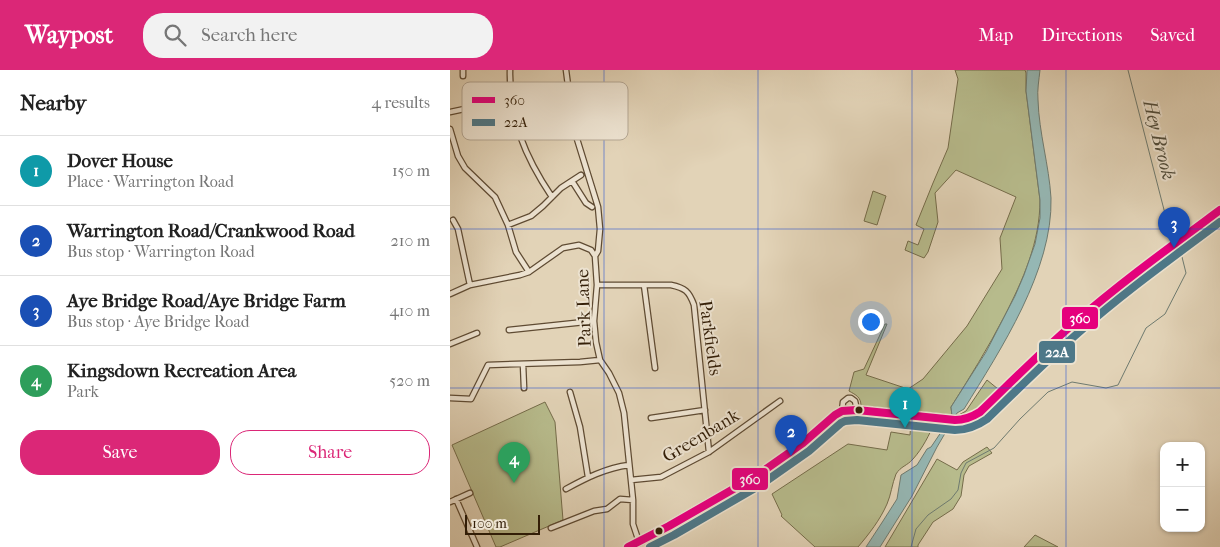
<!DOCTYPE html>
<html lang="en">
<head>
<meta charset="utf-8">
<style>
  body { margin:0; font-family:"IM FELL French Canon",serif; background:#f2f2f2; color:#222 }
  .controls { position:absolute; right:15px; bottom:15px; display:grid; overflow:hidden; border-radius:10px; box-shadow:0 1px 4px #0004 }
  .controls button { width:45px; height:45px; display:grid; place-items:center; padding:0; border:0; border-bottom:1px solid #e0e0e0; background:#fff; color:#222; font:25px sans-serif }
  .scale { position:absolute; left:15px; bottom:12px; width:75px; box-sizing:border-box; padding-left:5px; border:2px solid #331e07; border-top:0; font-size:14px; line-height:18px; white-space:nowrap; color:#331e07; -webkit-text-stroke:4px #ece2d0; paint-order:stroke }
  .you { position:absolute; left:420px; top:251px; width:18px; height:18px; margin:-12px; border:4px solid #fff; border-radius:50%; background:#1a73e8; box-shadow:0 0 0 8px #1a73e833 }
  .badge { display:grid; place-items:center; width:32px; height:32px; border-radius:50%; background:#db2777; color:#fff; font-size:16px; font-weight:700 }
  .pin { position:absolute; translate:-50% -41px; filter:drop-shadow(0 1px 2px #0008) }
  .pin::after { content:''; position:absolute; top:26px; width:18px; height:15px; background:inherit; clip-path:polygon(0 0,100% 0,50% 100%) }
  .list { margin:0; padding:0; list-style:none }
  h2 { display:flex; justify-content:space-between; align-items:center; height:65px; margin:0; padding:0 20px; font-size:21px }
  h2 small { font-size:16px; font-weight:400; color:#767676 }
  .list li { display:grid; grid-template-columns:32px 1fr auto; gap:15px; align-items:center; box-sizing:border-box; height:70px; padding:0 20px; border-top:1px solid #e0e0e0 }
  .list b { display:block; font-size:19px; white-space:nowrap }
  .list p { margin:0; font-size:16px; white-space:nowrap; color:#767676 }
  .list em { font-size:16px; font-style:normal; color:#767676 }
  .actions { display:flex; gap:10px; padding:15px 20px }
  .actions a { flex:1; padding:11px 0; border:1px solid #db2777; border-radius:20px; text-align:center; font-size:18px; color:#db2777 }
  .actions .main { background:#db2777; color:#fff }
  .icon { flex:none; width:28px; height:28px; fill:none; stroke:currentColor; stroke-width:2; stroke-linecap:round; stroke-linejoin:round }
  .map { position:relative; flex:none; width:770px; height:477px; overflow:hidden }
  header { display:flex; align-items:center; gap:30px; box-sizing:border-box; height:70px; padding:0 25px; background:#db2777; color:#fff }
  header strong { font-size:24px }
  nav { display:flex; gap:28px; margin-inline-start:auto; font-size:18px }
  .search { width:350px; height:45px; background:#f2f2f2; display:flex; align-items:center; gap:12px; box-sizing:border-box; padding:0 18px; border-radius:20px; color:#767676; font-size:19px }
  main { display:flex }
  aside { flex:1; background:#fff }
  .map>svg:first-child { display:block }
  .green { fill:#b7bb8c; stroke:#756c4a }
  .water { fill:#95b7b4; stroke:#6e7a6f }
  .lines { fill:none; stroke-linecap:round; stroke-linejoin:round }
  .stream { stroke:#6e7a6f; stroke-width:1 }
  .street-casing { stroke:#5f4b33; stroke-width:7 }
  .primary-casing { stroke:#331e07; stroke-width:10 }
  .street { stroke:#ece2d0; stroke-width:4.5 }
  .primary { stroke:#e1ba7c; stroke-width:8 }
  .bus-1-casing { stroke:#ece2d0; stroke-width:11 }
  .bus-2-casing { stroke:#ece2d0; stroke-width:11 }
  .bus-1 { stroke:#e5007d; stroke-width:8 }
  .bus-2 { stroke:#4e7888; stroke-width:8 }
  .grid { fill:none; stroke:#1d4ed8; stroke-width:1; stroke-opacity:0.55 }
  .bus-dot { fill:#331e07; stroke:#ece2d0; stroke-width:2 }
  .labels { text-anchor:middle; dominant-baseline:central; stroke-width:4; stroke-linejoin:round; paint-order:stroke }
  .street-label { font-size:18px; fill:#331e07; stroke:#ece2d0 }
  .water-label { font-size:19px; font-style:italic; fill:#504c3b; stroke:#ece2d0 }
  .key { fill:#ece2d0; stroke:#b4a794; stroke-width:1 }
  .key-label { font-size:14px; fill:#331e07 }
  .line-badge { stroke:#ece2d0; stroke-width:2 }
  .badge-label { font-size:14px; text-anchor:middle; font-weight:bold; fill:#fff }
</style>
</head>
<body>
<header>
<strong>Waypost</strong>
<div class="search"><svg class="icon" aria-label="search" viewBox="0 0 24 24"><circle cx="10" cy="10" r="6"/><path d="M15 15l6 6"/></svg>Search here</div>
<nav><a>Map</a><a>Directions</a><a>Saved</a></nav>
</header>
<main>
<aside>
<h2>Nearby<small>4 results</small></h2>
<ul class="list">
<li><span class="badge" style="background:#0f9aa8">1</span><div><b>Dover House</b><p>Place · Warrington Road</p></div><em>150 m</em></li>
<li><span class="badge" style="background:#1a4fb4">2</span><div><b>Warrington Road/Crankwood Road</b><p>Bus stop · Warrington Road</p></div><em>210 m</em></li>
<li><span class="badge" style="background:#1a4fb4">3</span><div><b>Aye Bridge Road/Aye Bridge Farm</b><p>Bus stop · Aye Bridge Road</p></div><em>410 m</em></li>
<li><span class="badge" style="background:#2e9e5b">4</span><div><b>Kingsdown Recreation Area</b><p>Park</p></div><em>520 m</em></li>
</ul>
<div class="actions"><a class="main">Save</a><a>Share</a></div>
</aside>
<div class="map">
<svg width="770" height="477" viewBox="0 0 770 477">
  <rect width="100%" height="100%" fill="#e2d3b7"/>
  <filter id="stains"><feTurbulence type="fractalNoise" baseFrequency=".004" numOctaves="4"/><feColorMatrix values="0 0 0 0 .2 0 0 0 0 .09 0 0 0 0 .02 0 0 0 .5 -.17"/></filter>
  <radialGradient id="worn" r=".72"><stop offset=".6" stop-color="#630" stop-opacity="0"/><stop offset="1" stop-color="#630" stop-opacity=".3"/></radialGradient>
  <path class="green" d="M 505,0 L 575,0 L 576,3 L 576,21 L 590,130 C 590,172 573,210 554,247 C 538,278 520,307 501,337 L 502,346 L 411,336 C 411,327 406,325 399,321 L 404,302 L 414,299 L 435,254 L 437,254 L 416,305 L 458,319 L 473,309 L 517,256 L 552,199 L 550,168 L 566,127 L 506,100 L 485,123 L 488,152 L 478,182 L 474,188 L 455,180 L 458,171 L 468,175 L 474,159 L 466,155 L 483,113 L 498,78 L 508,9 Z
    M 423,121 L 436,126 L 427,155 L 414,151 Z
    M 537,310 L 548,319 C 536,330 525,345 507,346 L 516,341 Z
    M 95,332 L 105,352 L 113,450 L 50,477 L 46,477 L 2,375 Z
    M 461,350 L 485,352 C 479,365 473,378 463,389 C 457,396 451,396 446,404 C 442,414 441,425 437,434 C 430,450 419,464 408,477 L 365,477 L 331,446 L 332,445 L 322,424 L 398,374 L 437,380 L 441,362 L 460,365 Z
    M 537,377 L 542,383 L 519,396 L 514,405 L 511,426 L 503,439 L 483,452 L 468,475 L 468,477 L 435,477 L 487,389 L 507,400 L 513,392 Z
    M 585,465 L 608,477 L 574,477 Z"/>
  <path class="water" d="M 577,0 L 590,0 C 589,10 587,20 588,30 C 589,63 599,95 601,128 C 603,200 551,279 514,339 L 507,343 L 487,377 L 462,426 L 430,477 L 416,477 L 433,451 L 447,429 L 451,405 L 467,395 L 477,379 L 481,377 L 502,346 L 501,337 L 536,282 L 565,226 L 574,205 L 585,174 L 590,148 L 590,130 L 576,21 Z"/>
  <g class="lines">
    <path class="stream" d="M 678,0 L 720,163 L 723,170
      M 461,477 L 466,459 L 478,445 L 501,429 L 508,420 L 511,403 L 516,393 L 544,378 L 570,349 L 598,322 L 622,312 L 656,318 L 668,315 L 696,258 L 715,244 L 736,203 L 732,187 L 725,176"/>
    <g class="street-casing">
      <path id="street" d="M 13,0 L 13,6
        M 60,0 C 59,49 75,87 102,127
        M 116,0 L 121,38 L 127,69 L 148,137 L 150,159 L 148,181 L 145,186 L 147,215 L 144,251 L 146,272 L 150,290 L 159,303 L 169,323 L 174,343 L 183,430 L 183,454 L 189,472
        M 108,23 L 109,51
        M 0,42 L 61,29
        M 64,45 L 109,40
        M 0,59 L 8,86 L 15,98 L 45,127 L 58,155 L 66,182 L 79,202
        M 122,111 L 136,133 L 142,137
        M 3,150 L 8,159 L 20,215
        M 58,155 L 81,146 L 93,136 L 111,118 L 131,105
        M 147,215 L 221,215 C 235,218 239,221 244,235 L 259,382
        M 194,215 L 205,298
        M 0,224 L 20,215 L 70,205 L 79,202 L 113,178 L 129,175 L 141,180 L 145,186
        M 59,260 L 144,251
        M 0,274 L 27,263
        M 73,294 L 74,318
        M 120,322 L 130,357 L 138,407
        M 0,328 L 21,329 L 38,295 L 130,292 L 150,290
        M 392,341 L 393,332 L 398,328 L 401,328 L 405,331 L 407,340
        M 201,348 L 255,340
        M 181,410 L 211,407 L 259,382 L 330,331
        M 116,419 C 136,408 156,398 179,395
        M 6,429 L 27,477
        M 0,432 L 20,423
        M 101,458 L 144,441 L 157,439 L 170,429 L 183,430"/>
    </g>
    <g class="primary-casing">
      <path id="primary" d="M 178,477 L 219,456 L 306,406 L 353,373 L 385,345 L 392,341 L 407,340 L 505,350 C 515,350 522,348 530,342 C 565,308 599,274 636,243 C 680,207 725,173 770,140"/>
    </g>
    <use href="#street" class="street"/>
    <use href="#primary" class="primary"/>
    <g class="bus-1-casing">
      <path id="bus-1" d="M 178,477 L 219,456 L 306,406 L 353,373 L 385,345 L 392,341 L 407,340 L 505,350 C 515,350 522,347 530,342 C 560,313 590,283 622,255 C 669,214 720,177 770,140"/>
    </g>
    <g class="bus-2-casing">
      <path id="bus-2" d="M 200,477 L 224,465 L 312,414 L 359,381 L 391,353 L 395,351 L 407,350 L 505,360 C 517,360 527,356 537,349 C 567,320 597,290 628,263 C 673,223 722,188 770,152"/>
    </g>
    <use href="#bus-1" class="bus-1"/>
    <use href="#bus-2" class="bus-2"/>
  </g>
  <path class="grid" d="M 154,0 L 154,477M 308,0 L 308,477M 462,0 L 462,477M 616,0 L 616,477M 0,159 L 770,159M 0,318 L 770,318"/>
  <g class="bus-dot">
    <circle cx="409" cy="340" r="4.5"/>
    <circle cx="209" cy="461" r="4.5"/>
  </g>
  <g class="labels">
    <g class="street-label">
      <text transform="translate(134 238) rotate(-92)">Park Lane</text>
      <text transform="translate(260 268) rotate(82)">Parkfields</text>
      <text transform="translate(251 366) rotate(-31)">Greenbank</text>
    </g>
    <g class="water-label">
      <text transform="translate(709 70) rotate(76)">Hey Brook</text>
    </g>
  </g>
  <rect x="12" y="12" width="166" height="58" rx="8" class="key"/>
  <rect x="22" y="27" width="23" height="6" fill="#e5007d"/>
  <rect x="22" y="49" width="23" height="7" fill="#4e7888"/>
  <g class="key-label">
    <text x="54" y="35">360</text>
    <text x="54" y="57">22A</text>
  </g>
  <g class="line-badge">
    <rect x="611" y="236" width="38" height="24" rx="5" fill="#e5007d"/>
    <rect x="588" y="270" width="38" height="24" rx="5" fill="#4e7888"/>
    <rect x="281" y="397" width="38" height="24" rx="5" fill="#e5007d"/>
  </g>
  <g class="badge-label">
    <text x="630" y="253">360</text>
    <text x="607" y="287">22A</text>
    <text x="300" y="414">360</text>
  </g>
  <rect width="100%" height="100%" filter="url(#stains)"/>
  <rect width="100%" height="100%" fill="url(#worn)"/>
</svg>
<div class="controls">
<button>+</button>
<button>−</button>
</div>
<div class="scale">100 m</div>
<div class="you"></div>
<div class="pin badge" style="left:455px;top:358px;background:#0f9aa8">1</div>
<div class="pin badge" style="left:341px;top:386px;background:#1a4fb4">2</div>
<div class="pin badge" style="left:724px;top:178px;background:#1a4fb4">3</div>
<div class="pin badge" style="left:64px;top:413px;background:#2e9e5b">4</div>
</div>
</main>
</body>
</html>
